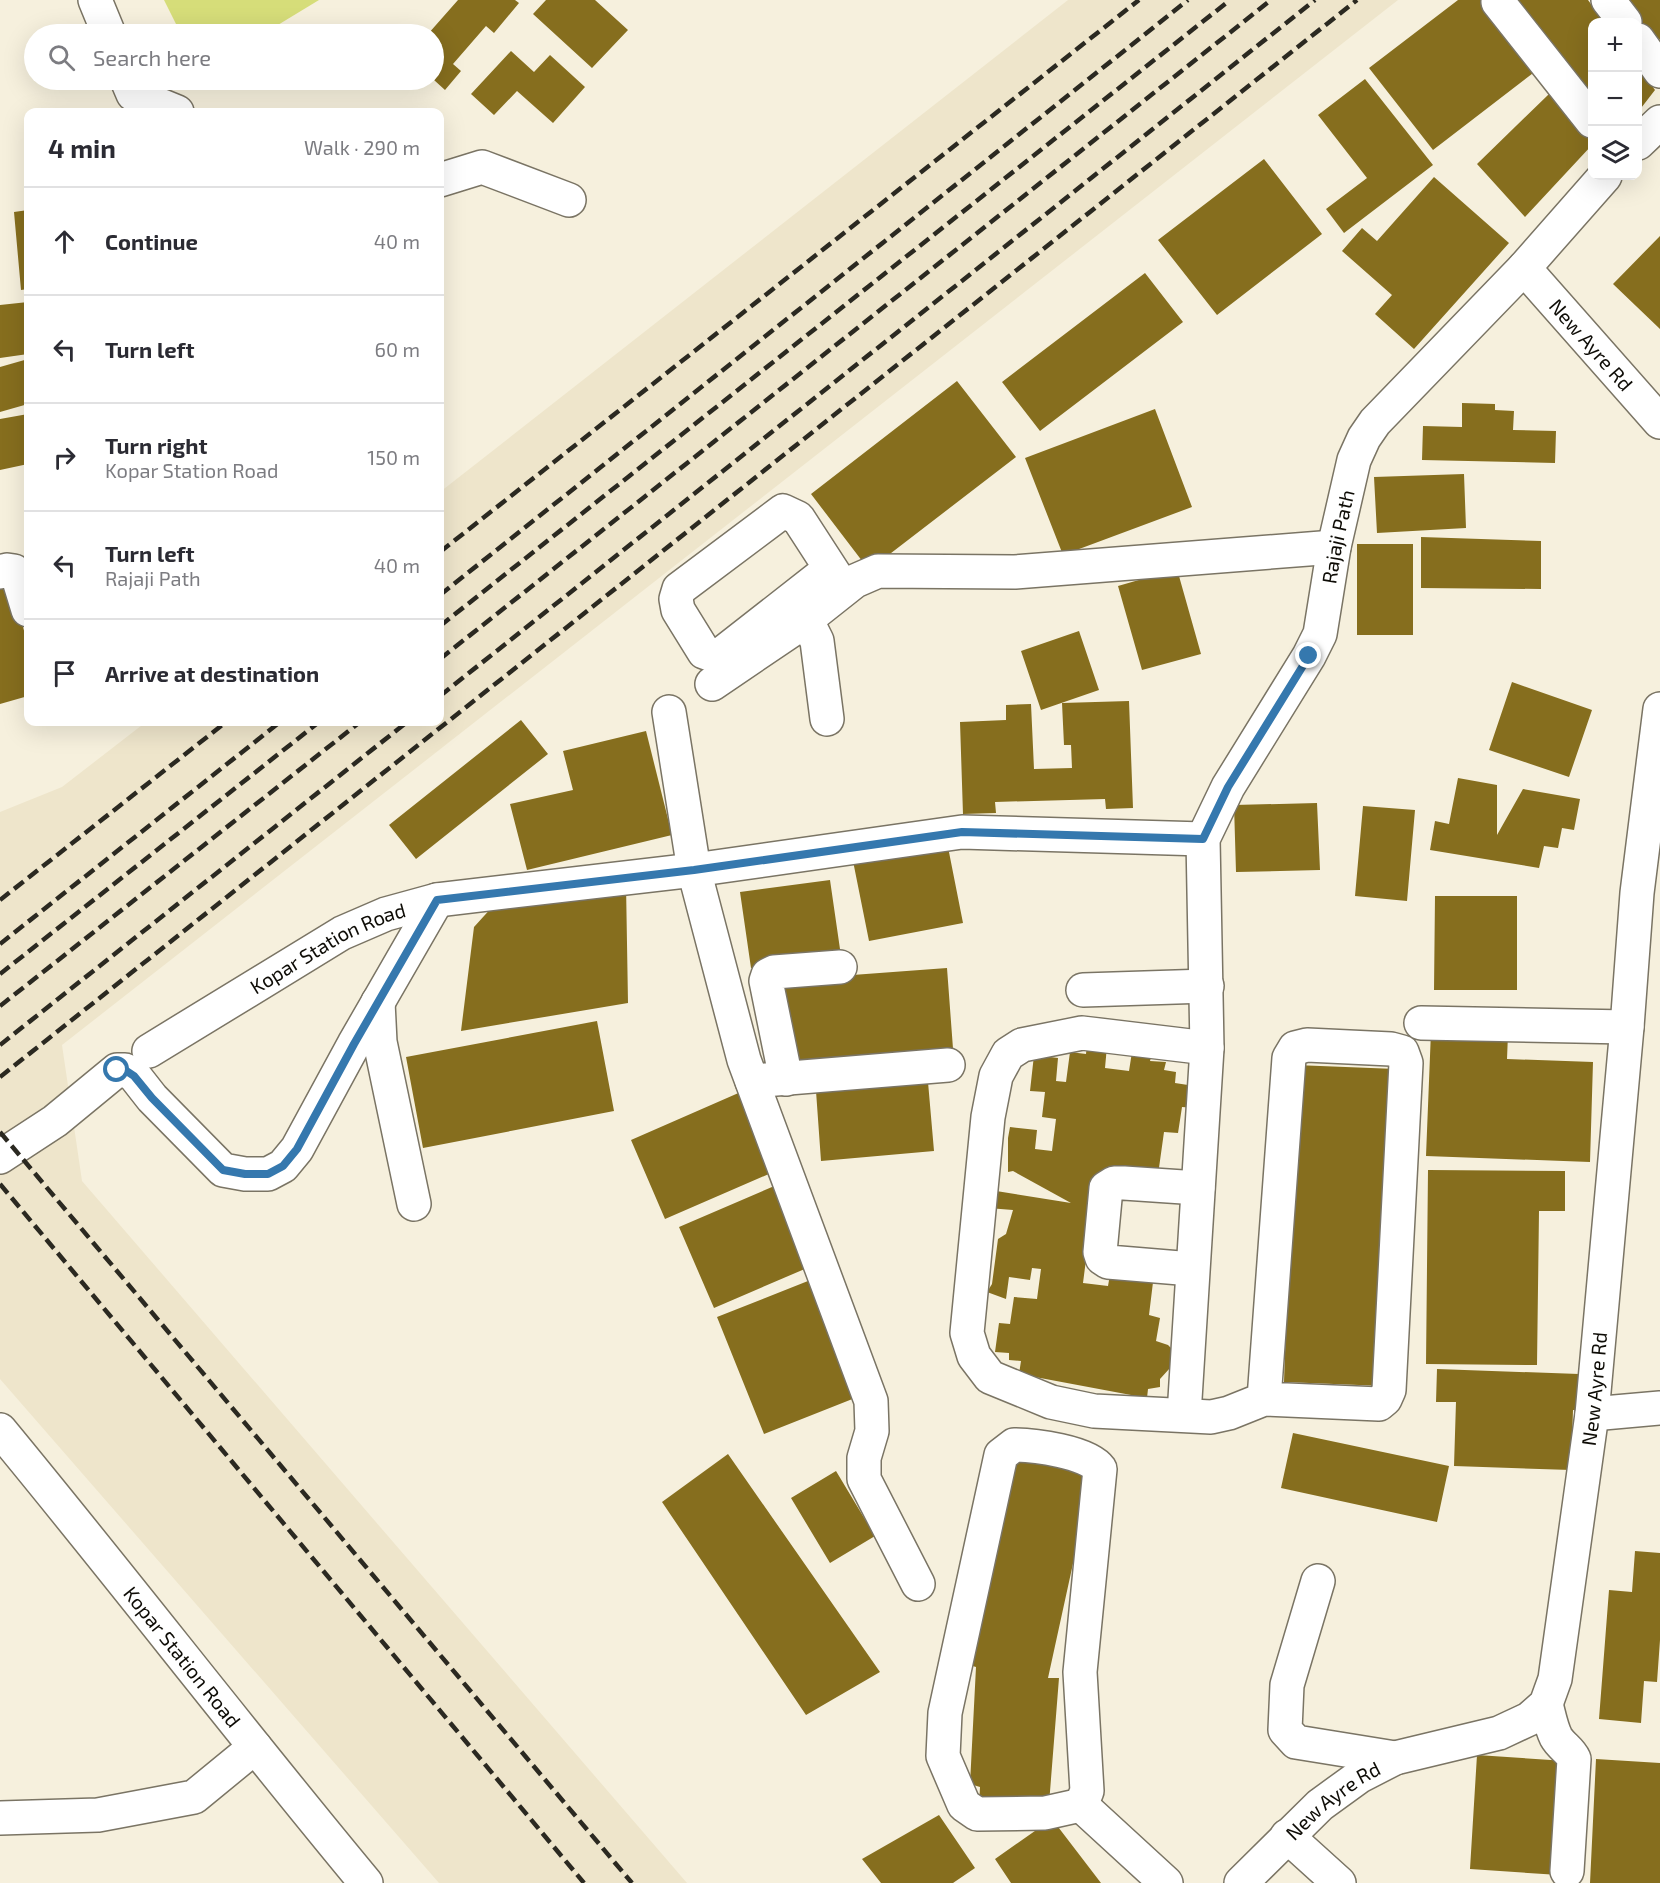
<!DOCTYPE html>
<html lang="en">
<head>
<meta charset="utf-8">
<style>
  body { margin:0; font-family:"Exo 2",sans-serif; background:#f2f2f3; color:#2b2b33 }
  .controls { position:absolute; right:18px; top:18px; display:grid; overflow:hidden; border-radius:12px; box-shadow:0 6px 24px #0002 }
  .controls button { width:54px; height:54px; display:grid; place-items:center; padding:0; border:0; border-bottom:2px solid #e1e1e2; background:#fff; color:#2b2b33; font:30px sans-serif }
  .stop { position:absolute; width:18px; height:18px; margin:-14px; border:4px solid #3578ae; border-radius:50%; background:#fff }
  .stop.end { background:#3578ae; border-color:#fff; box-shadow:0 2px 6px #0008 }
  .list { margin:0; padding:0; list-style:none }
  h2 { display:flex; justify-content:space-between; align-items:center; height:78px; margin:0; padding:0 24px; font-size:26px }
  h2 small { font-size:20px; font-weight:400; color:#7c7c81 }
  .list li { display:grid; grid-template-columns:39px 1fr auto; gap:18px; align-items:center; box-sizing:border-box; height:108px; padding:0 24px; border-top:2px solid #e1e1e2 }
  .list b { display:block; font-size:22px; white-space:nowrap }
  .list p { margin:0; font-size:20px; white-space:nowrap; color:#7c7c81 }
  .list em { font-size:20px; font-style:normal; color:#7c7c81 }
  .icon { flex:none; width:33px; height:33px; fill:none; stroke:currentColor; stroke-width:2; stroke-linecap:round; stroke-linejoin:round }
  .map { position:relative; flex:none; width:1660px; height:1883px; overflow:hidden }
  .search { position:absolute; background:#fff; box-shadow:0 6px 24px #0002; left:24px; top:24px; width:420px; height:66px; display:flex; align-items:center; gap:15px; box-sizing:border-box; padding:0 21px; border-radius:33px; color:#7c7c81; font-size:22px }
  .panel { position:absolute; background:#fff; box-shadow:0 6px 24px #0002; left:24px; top:108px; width:420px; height:618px; border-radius:12px }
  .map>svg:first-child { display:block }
  .built { fill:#eee5cb }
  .green { fill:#d6dd79 }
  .building { fill:#866e1e }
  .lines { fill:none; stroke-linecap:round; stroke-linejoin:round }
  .street-casing { stroke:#7a7464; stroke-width:36 }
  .street { stroke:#fff; stroke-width:33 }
  .rail { stroke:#2b2921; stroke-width:4.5; stroke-dasharray:12 6; stroke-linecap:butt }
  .route { stroke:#3578ae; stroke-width:8 }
  .labels { text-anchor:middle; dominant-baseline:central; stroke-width:6; stroke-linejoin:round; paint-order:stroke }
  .street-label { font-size:20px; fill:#0e0c06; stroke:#f6f0dd }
</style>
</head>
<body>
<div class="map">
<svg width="1660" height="1883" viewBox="0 0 1660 1883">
  <rect width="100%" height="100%" fill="#f6f0dd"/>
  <path class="built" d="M 1068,0 L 1398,0 L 62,1045 L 82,1181 L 687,1883 L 439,1883 L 0,1379 L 0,812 L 62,787 L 146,722 L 440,722 L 440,492 Z"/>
  <path class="green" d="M 164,0 L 319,0 L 263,34 L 181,34 Z"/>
  <path class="building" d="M 458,0 L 515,0 L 519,3 L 494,33 L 486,26 L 453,64 L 461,71 L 445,90 L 434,80 L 434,34 L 428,34 Z
    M 546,0 L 595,0 L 628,30 L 592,68 L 533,14 Z
    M 1458,0 L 1488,0 L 1541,67 L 1433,150 L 1369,68 Z
    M 1515,0 L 1588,0 L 1604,22 L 1592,22 L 1592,96 Z
    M 1629,0 L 1660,0 L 1660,40 L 1625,5 Z
    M 511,51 L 534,72 L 550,55 L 585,87 L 553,123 L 517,91 L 494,115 L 471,94 Z
    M 1638,67 L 1655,90 L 1638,112 Z
    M 1365,79 L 1433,165 L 1344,233 L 1326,209 L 1367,178 L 1318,115 Z
    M 1549,94 L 1592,134 L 1592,145 L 1525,217 L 1477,164 Z
    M 1264,159 L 1322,234 L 1217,315 L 1158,240 Z
    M 1434,177 L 1509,243 L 1414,349 L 1375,314 L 1392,295 L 1342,251 L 1362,228 L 1377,241 Z
    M 28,210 L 28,289 L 21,290 L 14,212 Z
    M 1660,236 L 1660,329 L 1613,284 Z
    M 1145,273 L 1183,322 L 1040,431 L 1002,382 Z
    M 28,302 L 28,354 L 0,358 L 0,305 Z
    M 28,359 L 28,404 L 0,412 L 0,367 Z
    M 957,381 L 1016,457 L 869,570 L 811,494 Z
    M 1462,403 L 1495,404 L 1495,410 L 1514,411 L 1513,430 L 1556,431 L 1555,463 L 1422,460 L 1423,426 L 1462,427 Z
    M 1155,409 L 1192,507 L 1063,555 L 1025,458 Z
    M 28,414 L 28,464 L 0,470 L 0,419 Z
    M 1464,474 L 1466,528 L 1377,533 L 1374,477 Z
    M 1421,537 L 1541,541 L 1541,589 L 1421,588 Z
    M 1357,544 L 1413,544 L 1413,635 L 1357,635 Z
    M 1177,569 L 1201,654 L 1142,670 L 1118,586 Z
    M 11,584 L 28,645 L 28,696 L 0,704 L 0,588 Z
    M 1079,631 L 1099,690 L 1041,710 L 1021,651 Z
    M 1512,682 L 1592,710 L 1569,777 L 1489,750 Z
    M 1129,701 L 1133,808 L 1106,809 L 1105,799 L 995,802 L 996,813 L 963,814 L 960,722 L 1006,720 L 1006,705 L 1031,704 L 1034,769 L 1072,768 L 1071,745 L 1064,745 L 1062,703 Z
    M 521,720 L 548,754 L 416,859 L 389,825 Z
    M 646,731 L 672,835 L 527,870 L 510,804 L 573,790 L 563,751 Z
    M 1458,778 L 1497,785 L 1497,835 L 1523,789 L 1580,799 L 1574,830 L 1562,828 L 1558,848 L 1544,846 L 1539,868 L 1430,850 L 1435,821 L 1449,824 Z
    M 1317,803 L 1320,870 L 1236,872 L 1234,805 Z
    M 1363,806 L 1415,810 L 1407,901 L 1355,896 Z
    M 947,842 L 963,923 L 869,941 L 853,861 Z
    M 830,880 L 841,956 L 751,968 L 740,892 Z
    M 626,884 L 628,1003 L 461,1031 L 474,927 L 494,905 Z
    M 1435,896 L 1517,896 L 1517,990 L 1434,990 Z
    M 947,968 L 954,1062 L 792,1074 L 785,980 Z
    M 597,1021 L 614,1111 L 423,1148 L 406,1057 Z
    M 1431,1031 L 1508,1034 L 1507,1059 L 1593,1062 L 1590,1162 L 1426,1156 Z
    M 1087,1044 L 1107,1046 L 1105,1068 L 1129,1071 L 1132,1052 L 1152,1054 L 1150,1061 L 1166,1062 L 1164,1070 L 1176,1072 L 1175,1083 L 1188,1085 L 1187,1091 L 1198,1092 L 1196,1108 L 1182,1107 L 1178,1133 L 1164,1132 L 1157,1182 L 1097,1174 L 1083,1283 L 1108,1286 L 1111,1269 L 1154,1274 L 1149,1315 L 1160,1318 L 1156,1341 L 1168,1345 L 1180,1357 L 1160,1379 L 1160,1387 L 1148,1389 L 1147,1398 L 1019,1374 L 1021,1361 L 1009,1360 L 1009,1353 L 995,1352 L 999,1323 L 1010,1324 L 1014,1297 L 1037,1299 L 1041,1269 L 1032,1268 L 1030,1280 L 1009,1277 L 1006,1299 L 987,1292 L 992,1284 L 998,1239 L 1006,1234 L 1013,1210 L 988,1208 L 990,1190 L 1071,1203 L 1013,1171 L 1008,1172 L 1008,1138 L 1010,1127 L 1037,1130 L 1035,1149 L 1052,1151 L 1056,1119 L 1042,1117 L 1045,1092 L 1030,1091 L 1034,1055 L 1058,1058 L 1056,1081 L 1066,1082 L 1070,1052 L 1086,1054 Z
    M 1295,1065 L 1396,1069 L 1384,1386 L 1284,1382 Z
    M 928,1082 L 934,1151 L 821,1161 L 816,1091 Z
    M 743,1091 L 778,1170 L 665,1219 L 631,1140 Z
    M 1428,1170 L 1565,1171 L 1565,1211 L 1539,1211 L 1537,1365 L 1426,1364 Z
    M 779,1184 L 814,1265 L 714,1308 L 679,1227 Z
    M 813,1279 L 860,1396 L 764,1434 L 717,1317 Z
    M 1437,1369 L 1579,1374 L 1578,1410 L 1573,1410 L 1571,1470 L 1454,1466 L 1456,1402 L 1436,1402 Z
    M 1293,1433 L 1449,1466 L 1437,1522 L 1281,1488 Z
    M 728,1454 L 880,1672 L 806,1715 L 662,1502 Z
    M 1018,1456 L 1093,1472 L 1048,1678 L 1059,1678 L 1049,1804 L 979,1806 L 980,1787 L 970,1784 L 976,1667 L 966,1664 Z
    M 836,1471 L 875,1536 L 830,1563 L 791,1498 Z
    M 1635,1551 L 1660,1553 L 1660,1640 L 1657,1682 L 1644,1681 L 1641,1723 L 1599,1719 L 1609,1590 L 1632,1592 Z
    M 1477,1755 L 1566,1761 L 1559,1875 L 1470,1869 Z
    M 1596,1759 L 1660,1763 L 1660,1883 L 1590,1883 Z
    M 939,1815 L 975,1868 L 953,1883 L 881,1883 L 862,1859 Z
    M 1052,1819 L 1101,1883 L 1011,1883 L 995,1859 Z"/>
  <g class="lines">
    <g class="street-casing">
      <g id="street">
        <path d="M 95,0 L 109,34"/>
        <path d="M 1608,0 L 1625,22"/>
        <path d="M 1498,2 L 1592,121"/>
        <path d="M 1638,40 L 1660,71"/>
        <path d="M 127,80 L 133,94 L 177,112"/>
        <path d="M 1638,143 L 1660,122"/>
        <path d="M 440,180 L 482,167 L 569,200"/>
        <path id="s1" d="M 1524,268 L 1660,422"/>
        <path d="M 830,569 L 724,652 L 715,656 L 704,652 L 678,610 L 676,599 L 679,589 L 783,511 L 798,518 L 844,589"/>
        <path d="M 0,572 L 7,570 L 14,571 L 18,577 L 28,610"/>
        <path d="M 802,623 L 855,581 L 878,571 L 1015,572 L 1334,547"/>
        <path d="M 712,684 L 802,623 L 812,631 L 817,641 L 827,719"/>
        <path d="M 669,712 L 694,870 L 744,1060 L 871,1401 L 872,1431 L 864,1458 L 864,1479 L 918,1584"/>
        <path d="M 1083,990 L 1207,986"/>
        <path d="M 378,1002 L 380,1042 L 414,1204"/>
        <path d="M 1421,1023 L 1627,1027"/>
        <path d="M 1207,1048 L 1082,1033 L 1022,1045 L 1008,1054 L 996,1076 L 988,1117 L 967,1333 L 974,1356 L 990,1377 L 1051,1402 L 1094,1411 L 1211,1417 L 1229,1413 L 1264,1399 L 1289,1058 L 1295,1048 L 1307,1045 L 1391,1049 L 1402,1052 L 1406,1063 L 1389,1390 L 1385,1399 L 1379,1404 L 1264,1399"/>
        <path id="s2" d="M 149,1051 L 342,933 L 386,914 L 437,900 L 694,870 L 962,832 L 1203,839"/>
        <path d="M 786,1079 L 766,981 L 768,975 L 774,972 L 840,967"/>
        <path d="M 752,1081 L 948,1065"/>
        <path d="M 0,1157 L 55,1121 L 117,1070 L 125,1070 L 134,1075 L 152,1098 L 223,1170 L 245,1174 L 268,1174 L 283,1166 L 297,1149 L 354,1044 L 437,900"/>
        <path d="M 1192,1269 L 1108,1262 L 1102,1258 L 1100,1252 L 1106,1188 L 1114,1183 L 1124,1183 L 1198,1188"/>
        <path d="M 1592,1414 L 1660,1408"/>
        <path id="s3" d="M 1184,1415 L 1207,1048 L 1203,839 L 1228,787 L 1309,656 L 1320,634 L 1334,547 L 1354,460 L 1364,438 L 1375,422 L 1524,268 L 1605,176"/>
        <path id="s4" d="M 0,1430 C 124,1580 242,1734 366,1883"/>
        <path d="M 1014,1445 C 1034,1445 1088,1452 1100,1469 L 1080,1672 L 1087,1791 L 1081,1805 L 1045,1813 L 977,1814 L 964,1805 L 943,1756 L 945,1713 L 1001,1455 Z"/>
        <path d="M 1318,1581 L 1287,1685 L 1285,1730 L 1296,1742 L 1395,1758"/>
        <path d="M 1546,1704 C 1549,1715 1551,1727 1556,1737 C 1561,1746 1570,1750 1574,1759 L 1567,1871"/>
        <path d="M 1081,1805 L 1166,1883"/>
        <path d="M 0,1818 L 98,1815 L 194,1797 L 255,1747"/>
        <path d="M 1287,1836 L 1339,1883"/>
        <path id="s5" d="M 1241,1883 L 1320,1805 L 1360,1776 L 1395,1758 L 1499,1733 L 1529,1719 L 1546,1704 L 1555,1679 L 1592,1414 L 1627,1027 L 1637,893 L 1660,709"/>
      </g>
    </g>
    <use href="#street" class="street"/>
    <path class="rail" d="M 440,552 L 1139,0
      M 440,595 L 1188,0
      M 440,626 L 1230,0
      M 440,659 L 1271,0
      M 440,696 L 1315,0
      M 0,900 L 226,722
      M 0,944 L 280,722
      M 0,974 L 319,722
      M 0,1006 L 360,722
      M 0,1045 L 407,722
      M 0,1077 L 1357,0
      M 0,1132 L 632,1883
      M 0,1184 L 584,1883"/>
  </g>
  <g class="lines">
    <path class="route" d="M 117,1070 L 125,1070 L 134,1076 L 152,1098 L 223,1170 L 245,1174 L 268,1174 L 283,1166 L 297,1149 L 354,1044 L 437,900 L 694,870 L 962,832 L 1203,839 L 1228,787 L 1309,656"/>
  </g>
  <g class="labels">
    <g class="street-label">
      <text stroke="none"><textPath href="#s1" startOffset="102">New Ayre Rd</textPath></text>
      <text stroke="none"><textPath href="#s3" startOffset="912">Rajaji Path</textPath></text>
      <text stroke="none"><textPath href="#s2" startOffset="207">Kopar Station Road</textPath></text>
      <text stroke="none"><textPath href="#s5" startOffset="682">New Ayre Rd</textPath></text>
      <text stroke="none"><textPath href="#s4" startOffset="291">Kopar Station Road</textPath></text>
      <text stroke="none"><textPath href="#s5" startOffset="124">New Ayre Rd</textPath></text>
    </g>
  </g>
</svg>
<div class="controls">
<button>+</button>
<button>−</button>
<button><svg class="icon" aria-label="layers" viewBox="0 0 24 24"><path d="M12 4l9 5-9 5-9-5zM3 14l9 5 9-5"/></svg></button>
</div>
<div class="stop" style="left:117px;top:1070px"></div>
<div class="stop end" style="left:1309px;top:656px"></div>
<div class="search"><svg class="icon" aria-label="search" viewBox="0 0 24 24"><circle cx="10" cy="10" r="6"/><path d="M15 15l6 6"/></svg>Search here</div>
<section class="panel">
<h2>4 min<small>Walk · 290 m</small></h2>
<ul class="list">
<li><svg class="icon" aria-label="ahead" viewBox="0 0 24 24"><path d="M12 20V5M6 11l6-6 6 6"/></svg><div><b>Continue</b></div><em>40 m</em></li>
<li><svg class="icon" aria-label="left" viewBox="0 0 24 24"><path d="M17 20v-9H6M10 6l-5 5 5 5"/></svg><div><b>Turn left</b></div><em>60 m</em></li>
<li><svg class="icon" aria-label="right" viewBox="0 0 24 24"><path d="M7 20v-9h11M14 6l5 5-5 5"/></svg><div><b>Turn right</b><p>Kopar Station Road</p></div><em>150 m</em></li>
<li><svg class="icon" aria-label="left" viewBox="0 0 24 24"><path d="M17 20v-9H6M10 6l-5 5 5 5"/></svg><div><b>Turn left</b><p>Rajaji Path</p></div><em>40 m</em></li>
<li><svg class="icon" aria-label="arrive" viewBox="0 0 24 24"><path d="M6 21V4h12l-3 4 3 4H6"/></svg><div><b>Arrive at destination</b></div></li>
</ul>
</section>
</div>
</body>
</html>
